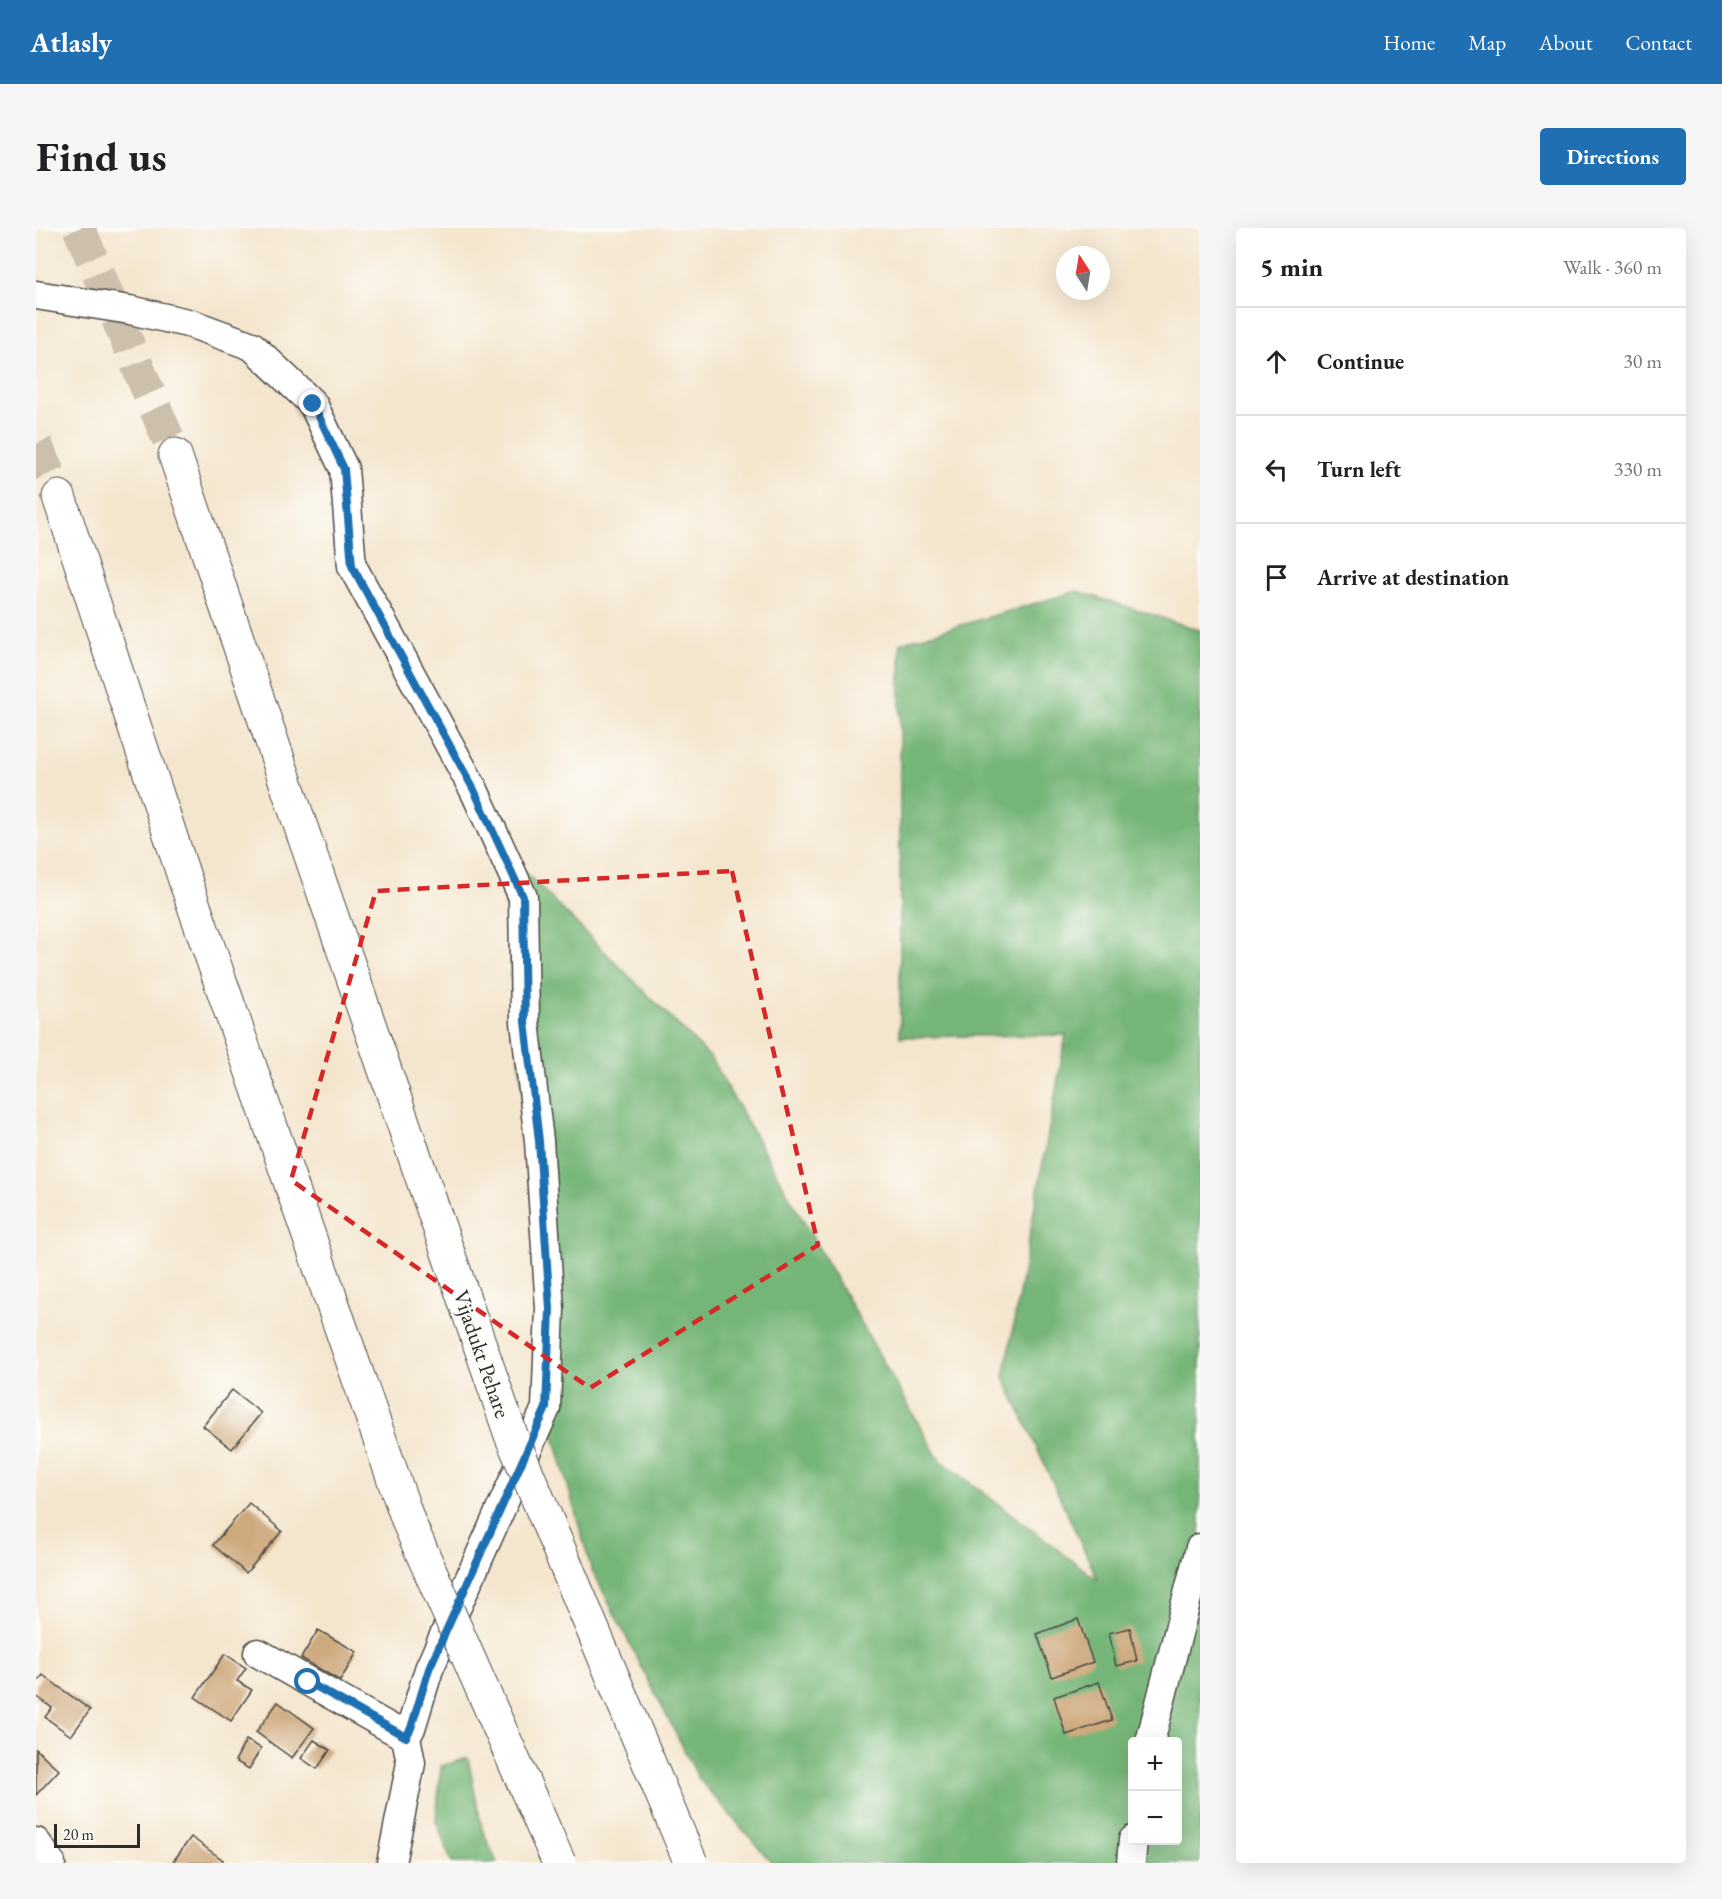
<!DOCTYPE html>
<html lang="en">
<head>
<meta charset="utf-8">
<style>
  body { margin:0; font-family:"EB Garamond",serif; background:#f6f6f6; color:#202124 }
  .controls { position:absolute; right:18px; bottom:18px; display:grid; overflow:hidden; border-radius:6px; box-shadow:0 6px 24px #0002 }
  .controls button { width:54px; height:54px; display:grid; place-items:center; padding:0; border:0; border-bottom:2px solid #e0e0e0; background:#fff; color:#202124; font:30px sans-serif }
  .compass { position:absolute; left:1020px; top:18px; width:54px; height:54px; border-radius:50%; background:#fff; box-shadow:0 6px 24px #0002; rotate:348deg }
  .scale { position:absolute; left:18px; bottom:15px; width:86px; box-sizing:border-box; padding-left:6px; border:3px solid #2b2b2b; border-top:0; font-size:16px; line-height:21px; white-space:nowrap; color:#2b2b2b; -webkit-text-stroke:4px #fdfcf7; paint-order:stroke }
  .stop { position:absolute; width:18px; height:18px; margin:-14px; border:4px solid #1f6fb2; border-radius:50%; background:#fff }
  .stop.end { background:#1f6fb2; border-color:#fff; box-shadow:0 2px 6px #0008 }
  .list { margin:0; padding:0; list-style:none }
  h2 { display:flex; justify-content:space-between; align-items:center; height:78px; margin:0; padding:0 24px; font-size:26px }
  h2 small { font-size:20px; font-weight:400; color:#757577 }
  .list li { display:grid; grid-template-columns:39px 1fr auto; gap:18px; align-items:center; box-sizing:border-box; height:108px; padding:0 24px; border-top:2px solid #e0e0e0 }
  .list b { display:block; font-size:22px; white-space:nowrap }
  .list em { font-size:20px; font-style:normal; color:#757577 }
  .icon { flex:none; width:33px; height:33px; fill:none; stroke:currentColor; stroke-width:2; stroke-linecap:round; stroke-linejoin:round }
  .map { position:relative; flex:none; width:1164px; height:1635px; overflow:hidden; border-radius:6px }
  header { display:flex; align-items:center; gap:36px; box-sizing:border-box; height:84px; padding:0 30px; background:#1f6fb2; color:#fff }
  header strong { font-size:28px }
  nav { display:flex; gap:33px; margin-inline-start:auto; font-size:21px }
  .intro { display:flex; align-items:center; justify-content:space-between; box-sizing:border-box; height:144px; padding:0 36px }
  h1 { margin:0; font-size:42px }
  .button { padding:15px 27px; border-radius:6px; background:#1f6fb2; color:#fff; font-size:21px; font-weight:700 }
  main { display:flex; gap:36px; padding:0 36px }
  aside { flex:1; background:#fff; border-radius:6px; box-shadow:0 6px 24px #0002 }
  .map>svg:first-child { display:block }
  .forest { fill:#75b577; stroke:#507051; stroke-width:1.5; fill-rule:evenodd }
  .building { fill:#cea97d }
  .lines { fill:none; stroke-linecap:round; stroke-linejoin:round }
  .highway-tunnel { stroke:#ccc0ad; stroke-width:33; stroke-dasharray:33 16; stroke-linecap:butt }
  .minor-casing { stroke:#494743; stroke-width:31 }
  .highway-casing { stroke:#494743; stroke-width:35 }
  .minor { stroke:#fff; stroke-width:28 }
  .highway { stroke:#fff; stroke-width:33 }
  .highway-bridge-casing { stroke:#494743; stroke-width:35; stroke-linecap:butt }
  .highway-bridge { stroke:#fff; stroke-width:33 }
  .route { stroke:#1f6fb2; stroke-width:8 }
  .marked { fill:none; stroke:#d62828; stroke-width:4.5; stroke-dasharray:12 8; stroke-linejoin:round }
  .labels { text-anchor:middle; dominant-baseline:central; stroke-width:4.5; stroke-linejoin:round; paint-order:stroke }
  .street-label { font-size:22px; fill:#2b2b2b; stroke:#fdfcf7 }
</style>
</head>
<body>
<header>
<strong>Atlasly</strong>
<nav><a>Home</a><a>Map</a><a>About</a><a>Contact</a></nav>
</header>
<div class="intro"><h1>Find us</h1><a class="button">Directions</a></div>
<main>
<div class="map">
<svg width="1164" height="1635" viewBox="0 0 1164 1635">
  <rect width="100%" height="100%" fill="#fdfcf7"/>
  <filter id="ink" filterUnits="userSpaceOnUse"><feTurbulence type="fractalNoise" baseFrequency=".0167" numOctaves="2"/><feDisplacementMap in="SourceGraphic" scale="12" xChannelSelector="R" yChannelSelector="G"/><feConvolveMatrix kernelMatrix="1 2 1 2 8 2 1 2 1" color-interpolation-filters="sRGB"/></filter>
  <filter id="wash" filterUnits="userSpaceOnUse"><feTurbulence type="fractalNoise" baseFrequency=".008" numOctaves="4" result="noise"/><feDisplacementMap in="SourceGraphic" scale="24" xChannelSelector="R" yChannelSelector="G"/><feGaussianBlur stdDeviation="1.35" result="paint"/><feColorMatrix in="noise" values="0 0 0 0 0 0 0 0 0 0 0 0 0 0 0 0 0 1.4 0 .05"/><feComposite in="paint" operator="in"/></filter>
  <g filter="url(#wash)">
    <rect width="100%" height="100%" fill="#f4e5cd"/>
    <path class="forest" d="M 1041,363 L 1164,402 L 1164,1635 L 736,1635 L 663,1551 L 555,1340 L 510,1180 L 510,1123 L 464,619 L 674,829 L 902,1230 L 1062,1352 L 968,1149 L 1030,807 L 864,809 L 864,415 ZM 1096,1514 L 1142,1514 L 1142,1612 L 1096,1612 Z
      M 432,1530 L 446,1601 L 461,1635 L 416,1635 L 400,1593 L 405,1538 Z"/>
    <g id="blocks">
      <path class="building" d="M 196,1162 L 225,1185 L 196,1221 L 167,1198 Z
        M 213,1275 L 246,1303 L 210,1345 L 177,1317 Z
        M 1042,1391 L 1057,1434 L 1016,1449 L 1001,1406 Z
        M 1094,1400 L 1101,1433 L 1080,1438 L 1073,1405 Z
        M 282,1402 L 321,1424 L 304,1453 L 265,1430 Z
        M 189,1426 L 210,1440 L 201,1453 L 216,1462 L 195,1493 L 159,1469 Z
        M 7,1447 L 54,1482 L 35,1508 L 9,1489 L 16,1480 L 0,1468 L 0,1456 Z
        M 1063,1454 L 1076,1492 L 1030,1507 L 1018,1469 Z
        M 242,1474 L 278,1500 L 256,1530 L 220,1504 Z
        M 210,1512 L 225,1520 L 213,1541 L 199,1533 Z
        M 278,1512 L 294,1522 L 281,1541 L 265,1530 Z
        M 0,1521 L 23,1542 L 0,1567 Z
        M 155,1609 L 187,1632 L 185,1635 L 136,1635 Z"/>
    </g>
  </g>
  <g filter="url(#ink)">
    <use href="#blocks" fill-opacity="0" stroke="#494743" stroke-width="1.5"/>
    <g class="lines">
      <path class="highway-tunnel" d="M 43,0 L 139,227
        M 0,216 L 23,269"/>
      <g class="minor-casing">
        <path id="minor" d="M 0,67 L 94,82 L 156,96 L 216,118 L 277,176 L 308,241 L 316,338 L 438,562 L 487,669 L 489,794 L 503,913 L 514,1081 L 510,1180 L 393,1441 L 375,1500 L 370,1509
          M 222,1425 L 370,1509 L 375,1535 L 355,1635
          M 1114,1514 L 1164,1320
          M 0,1614 L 15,1635
          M 1095,1635 L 1097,1612"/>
      </g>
      <g class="highway-casing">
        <path id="highway" d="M 139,227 L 267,605
          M 23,269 L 150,655"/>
      </g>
      <use href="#minor" class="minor"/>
      <use href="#highway" class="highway"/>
      <g class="highway-bridge-casing">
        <path id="highway-bridge" d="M 267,605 L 475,1207 L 655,1635
          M 150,655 L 373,1295 L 523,1635"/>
      </g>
      <use href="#highway-bridge" class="highway-bridge"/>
    </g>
  </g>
  <g class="lines" filter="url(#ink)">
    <path class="route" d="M 272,1454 L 370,1509 L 375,1500 L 393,1441 L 510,1180 L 514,1081 L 503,913 L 489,794 L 487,669 L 438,562 L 316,338 L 308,241 L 277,176"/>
  </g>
  <path class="marked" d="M 696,643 L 782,1017 L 554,1160 L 255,952 L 340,663 Z"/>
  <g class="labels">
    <g class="street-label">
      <text transform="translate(446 1126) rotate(71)">Vijadukt Pehare</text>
    </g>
  </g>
</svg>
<div class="controls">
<button>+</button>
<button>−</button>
</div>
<svg class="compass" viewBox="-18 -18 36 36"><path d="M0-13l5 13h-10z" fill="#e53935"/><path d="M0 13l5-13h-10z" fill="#757577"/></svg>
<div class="scale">20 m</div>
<div class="stop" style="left:272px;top:1454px"></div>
<div class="stop end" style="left:277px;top:176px"></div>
</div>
<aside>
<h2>5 min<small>Walk · 360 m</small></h2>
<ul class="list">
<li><svg class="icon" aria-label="ahead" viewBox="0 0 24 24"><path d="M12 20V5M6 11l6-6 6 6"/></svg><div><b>Continue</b></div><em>30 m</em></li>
<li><svg class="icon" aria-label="left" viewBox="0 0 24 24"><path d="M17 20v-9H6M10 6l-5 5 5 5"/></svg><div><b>Turn left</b></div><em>330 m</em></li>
<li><svg class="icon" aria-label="arrive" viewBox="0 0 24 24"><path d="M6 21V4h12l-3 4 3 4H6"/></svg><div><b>Arrive at destination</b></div></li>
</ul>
</aside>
</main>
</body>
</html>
